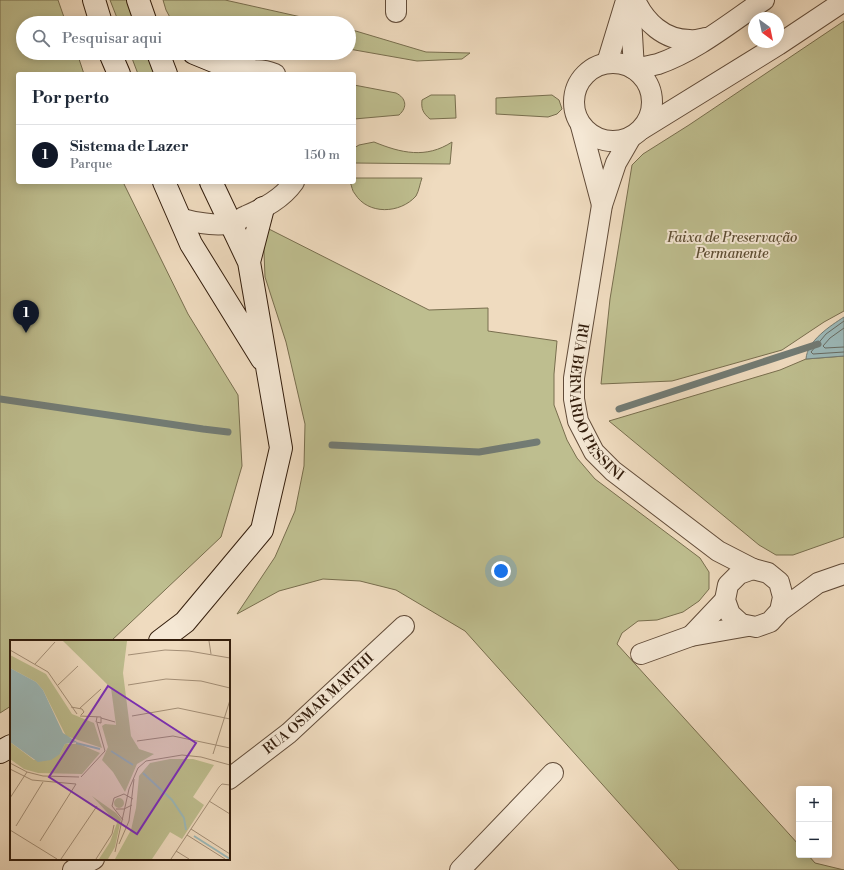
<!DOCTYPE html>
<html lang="pt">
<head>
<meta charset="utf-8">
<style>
  body { margin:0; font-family:"Libre Bodoni",serif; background:#f2f2f3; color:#1f2937 }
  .controls { position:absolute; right:12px; bottom:12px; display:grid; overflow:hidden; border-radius:4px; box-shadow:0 2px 10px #0003 }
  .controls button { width:36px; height:36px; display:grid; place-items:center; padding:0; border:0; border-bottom:1px solid #e0e1e3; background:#fff; color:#1f2937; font:20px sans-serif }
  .compass { position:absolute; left:748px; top:12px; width:36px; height:36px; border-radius:50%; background:#fff; box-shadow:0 2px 10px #0003; rotate:147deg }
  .you { position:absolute; left:501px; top:571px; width:14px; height:14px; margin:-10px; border:3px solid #fff; border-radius:50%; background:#1a73e8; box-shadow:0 0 0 6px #1a73e833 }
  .badge { display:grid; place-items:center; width:26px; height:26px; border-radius:50%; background:#111827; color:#fff; font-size:13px; font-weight:700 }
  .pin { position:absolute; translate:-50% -33px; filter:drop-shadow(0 1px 2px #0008) }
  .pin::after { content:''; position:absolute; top:21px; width:14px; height:12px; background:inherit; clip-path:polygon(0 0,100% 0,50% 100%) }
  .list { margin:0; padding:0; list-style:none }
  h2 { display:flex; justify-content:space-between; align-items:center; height:52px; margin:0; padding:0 16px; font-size:17px }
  h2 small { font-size:13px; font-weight:400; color:#747a83 }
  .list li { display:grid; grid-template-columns:26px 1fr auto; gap:12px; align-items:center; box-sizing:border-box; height:60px; padding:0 16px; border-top:1px solid #e0e1e3 }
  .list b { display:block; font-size:15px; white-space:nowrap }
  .list p { margin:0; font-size:13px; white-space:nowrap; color:#747a83 }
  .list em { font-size:13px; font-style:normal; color:#747a83 }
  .icon { flex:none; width:22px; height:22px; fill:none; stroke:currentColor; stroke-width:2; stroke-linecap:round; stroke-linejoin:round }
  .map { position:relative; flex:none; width:844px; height:870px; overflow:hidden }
  .search { position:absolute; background:#fff; box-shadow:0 2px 10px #0003; left:16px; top:16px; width:340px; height:44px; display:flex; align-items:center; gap:10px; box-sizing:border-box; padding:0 14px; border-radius:22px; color:#747a83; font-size:15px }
  .panel { position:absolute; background:#fff; box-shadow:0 2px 10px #0003; left:16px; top:72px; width:340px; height:112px; border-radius:4px }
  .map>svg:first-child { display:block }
  .green { fill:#bebe8f; stroke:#786e4e }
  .water { fill:#9cb9b9; stroke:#727b74 }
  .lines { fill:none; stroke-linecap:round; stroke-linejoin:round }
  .shore { stroke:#686b62; stroke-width:1 }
  .stream { stroke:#727b74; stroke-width:7 }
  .street-casing { stroke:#624c39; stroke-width:22 }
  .secondary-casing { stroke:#331d0c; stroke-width:24 }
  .street { stroke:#f5e8d5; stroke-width:20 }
  .secondary { stroke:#f5e8d5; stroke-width:22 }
  .labels { text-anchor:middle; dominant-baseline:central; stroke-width:4; stroke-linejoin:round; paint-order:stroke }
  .park-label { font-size:14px; font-style:italic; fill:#5d4d33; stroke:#f5e8d5 }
  .street-label { font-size:14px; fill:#331d0c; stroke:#f5e8d5 }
  .inset-river { fill:none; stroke:#9cb9b9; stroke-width:2 }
  .inset-road { fill:none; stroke:#a48f77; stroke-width:1 }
  .view { fill:#7b2cbf; fill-opacity:0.15; stroke:#7b2cbf; stroke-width:2 }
  .inset-edge { fill:none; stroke:#331d0c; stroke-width:2 }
</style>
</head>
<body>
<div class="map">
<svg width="844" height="870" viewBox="0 0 844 870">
  <rect width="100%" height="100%" fill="#efdbbf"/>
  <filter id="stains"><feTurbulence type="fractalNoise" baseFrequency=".005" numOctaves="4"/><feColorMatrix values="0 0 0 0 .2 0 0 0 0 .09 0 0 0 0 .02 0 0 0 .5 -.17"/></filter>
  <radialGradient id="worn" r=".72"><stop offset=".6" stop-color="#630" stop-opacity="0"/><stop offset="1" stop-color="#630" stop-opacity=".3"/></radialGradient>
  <path class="green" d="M 0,0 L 58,0 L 66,23 L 23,23 L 23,53 L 77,53 L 84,74 L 18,74 L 18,182 L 123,182 L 188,314 L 238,395 L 242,466 L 221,537 L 111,641 L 11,641 L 11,706 L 0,713 Z
    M 110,0 L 129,0 L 137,23 L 119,23 Z
    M 163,0 L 225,0 L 328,23 L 173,23 L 166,10 Z
    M 844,21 L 844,311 L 824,322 L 782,350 L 672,381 L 601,384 L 610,299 L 632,165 L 643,154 L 689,125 Z
    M 349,29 L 426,52 L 470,53 L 462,59 L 417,61 L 349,49 Z
    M 130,53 L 149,53 L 157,74 L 138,74 Z
    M 354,85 L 396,93 C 406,98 408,107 399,115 L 354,119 Z
    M 431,95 L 455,95 L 456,118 L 430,119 C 423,113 421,109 422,100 Z
    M 552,95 L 559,100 L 562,109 L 557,114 L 548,117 L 496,114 L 496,98 Z
    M 374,142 C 401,153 426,159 452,142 L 450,164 L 354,163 L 354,148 L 359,145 Z
    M 354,178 L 422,178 C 420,183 419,191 416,196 C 400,214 368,215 355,194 C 352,191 352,186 350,182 L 354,182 Z
    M 263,226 L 429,310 L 488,308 L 488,331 L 557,341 L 554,374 L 554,405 L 567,440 L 577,458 L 595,479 L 700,558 L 709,572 L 709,589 L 699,601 L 683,612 L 657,620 L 638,621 L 622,633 L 617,644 L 799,845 L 799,855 L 808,855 L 815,863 L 844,870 L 679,870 L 465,631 L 396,590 L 360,581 L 323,579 L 279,591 L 237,614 L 275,557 L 295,511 L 304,466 L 305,424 L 286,342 L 265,277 Z
    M 844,356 L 844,537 L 793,555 L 776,555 L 759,545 L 609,421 L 780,370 L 806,359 Z"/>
  <path class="water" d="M 844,317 L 844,356 L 806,359 C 807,341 830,326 844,317 Z"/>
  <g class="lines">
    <path class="shore" d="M 844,321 L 826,334 L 811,352 L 813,354 L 844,352
      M 844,328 L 830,338 L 823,346 L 825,348 L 844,347"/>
    <path class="stream" d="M 0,399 L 203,429 L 228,432
      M 619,409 L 818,344
      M 332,445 L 479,452 L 537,442"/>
    <g class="street-casing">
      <g id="street">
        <path d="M 630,0 L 634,69 C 642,67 650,66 658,64 C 696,51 731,22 764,0"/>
        <path d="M 635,0 C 645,22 664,40 690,40 C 695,41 700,39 705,38"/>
        <path d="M 396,12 L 396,0"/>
        <path d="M 607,63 L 625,4"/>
        <circle cx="613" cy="102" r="39"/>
        <path d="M 239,74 C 252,69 262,69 275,74"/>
        <path d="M 581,126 L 602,205"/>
        <path d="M 642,129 L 778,45 L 844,1"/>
        <path id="s1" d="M 631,137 L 616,163 L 602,205 L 574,378 L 574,399 L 578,421 L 594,452 L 613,471 L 718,551 L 753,569"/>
        <path d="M 179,218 C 193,222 217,227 232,223 C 237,222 241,218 246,216 C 264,208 282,199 294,182"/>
        <path d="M 780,611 L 783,597 L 779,582 L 768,573 L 753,569 L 739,574 L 728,585 L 725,600 L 730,614 L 741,624 L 756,627 L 770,622 L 780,611 L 818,583 L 844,574"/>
        <path d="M 691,636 L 725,600"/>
        <path d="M 641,654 L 691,636 L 748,626"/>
        <path id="s2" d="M 229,779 L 289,733 L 404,626"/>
        <path d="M 73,870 L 94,859"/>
        <path d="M 460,870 L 553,773"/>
      </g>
    </g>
    <g class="secondary-casing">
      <path id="secondary" d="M 94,0 L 101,23
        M 138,0 L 146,23
        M 110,53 L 119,74
        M 158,53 L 166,74
        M 194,53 L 216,62 L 250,70
        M 164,182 L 191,244 L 262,359
        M 249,262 L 263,208
        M 160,641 L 185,622 L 262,530 L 281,448 L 249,262 L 211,182
        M 0,752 L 11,746"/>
    </g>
    <use href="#street" class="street"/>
    <use href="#secondary" class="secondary"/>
  </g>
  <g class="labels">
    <g class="park-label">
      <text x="732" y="238">Faixa de Preservação<tspan x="732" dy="16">Permanente</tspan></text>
    </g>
    <g class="street-label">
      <text stroke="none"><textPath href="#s1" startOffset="280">RUA BERNARDO PESSINI</textPath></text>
      <text stroke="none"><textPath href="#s2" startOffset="117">RUA OSMAR MARTHI</textPath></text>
    </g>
  </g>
  <g transform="translate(10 640)">
    <rect width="220" height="220" fill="#efdbbf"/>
    <path d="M 53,1 L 117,1 L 113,33 L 121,96 L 129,109 L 144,114 L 127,124 L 115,152 L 103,132 L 92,120 L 98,107 L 92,86 L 95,84 L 106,85 L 101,48 ZM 0,15 L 36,34 L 62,74 L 84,83 L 92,108 L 56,96 L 33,50 L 26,42 L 0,28 ZM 0,102 L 24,120 L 50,114 L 55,104 L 69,104 L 90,113 L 72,134 L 28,133 L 14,129 L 0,119 ZM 160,119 L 183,119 L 204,125 L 183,157 L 194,165 L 172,199 L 160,192 L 142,219 L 105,219 L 121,190 L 126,168 L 129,136 L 140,123 ZM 82,156 L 106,173 L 111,179 L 105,207 L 98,219 L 89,219 L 100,202 L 107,183 ZM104 163a5 5 0 1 1 10 0a5 5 0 1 1-10 0Z" fill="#bebe8f"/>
    <path d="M 0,28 L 26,42 L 33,50 L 53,93 L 67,102 L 55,104 L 50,114 L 41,120 L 28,122 L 0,102 Z" fill="#9cb9b9"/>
    <path class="inset-river" d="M 66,103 L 90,109M 101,111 L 123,125M 133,133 L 162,160 L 174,178 L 176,190M 184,196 L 220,219"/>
    <path class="inset-road" d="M 199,1 L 201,14M 0,10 L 38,32 L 67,74M 118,15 L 155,10 L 179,11 L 220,18M 25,24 L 45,2M 48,45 L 68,26M 118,45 L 156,39 L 191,41 L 220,48M 61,67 L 72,69 L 74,72 L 71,75M 70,68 L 91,49M 70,76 L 91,77 L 91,83 L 86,82 L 87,77M 122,76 L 168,68 L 220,79M 91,78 L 105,82M 127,101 L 163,96 L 220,108M 203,114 L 220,60M 0,123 L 17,132 L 33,136 L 69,137M 0,129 L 22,140 L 66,144 L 30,201M 71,137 L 95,111 L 87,83M 0,158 L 17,132M 199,161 L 220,174M 106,169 L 114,169 L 122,165M 113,180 L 102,166 L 104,158 L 114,154 L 123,159M 6,186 L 33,142M 181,189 L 220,214M 0,190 L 47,219M 177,195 L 215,219M 109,204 L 119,181 L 124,139M 166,211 L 179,219M 105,212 L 119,149 L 128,128 L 136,121 L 172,115 L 191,117 L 220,125M 51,219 L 87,166M 86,219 L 102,194 L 104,185M 161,219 L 209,147 L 212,144 L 220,145"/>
    <path class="view" d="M 98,46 L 186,103 L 127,194 L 39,137 Z"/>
    <rect width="220" height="220" class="inset-edge"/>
  </g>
  <rect width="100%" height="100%" filter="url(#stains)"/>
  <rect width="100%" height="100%" fill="url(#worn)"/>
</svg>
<div class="controls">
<button>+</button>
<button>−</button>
</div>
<svg class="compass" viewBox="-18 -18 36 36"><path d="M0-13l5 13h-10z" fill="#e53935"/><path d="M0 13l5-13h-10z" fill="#747a83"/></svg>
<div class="you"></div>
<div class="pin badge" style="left:26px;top:333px">1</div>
<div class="search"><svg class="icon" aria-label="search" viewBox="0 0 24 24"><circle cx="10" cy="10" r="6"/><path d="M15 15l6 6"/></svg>Pesquisar aqui</div>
<section class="panel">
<h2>Por perto<small></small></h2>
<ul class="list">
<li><span class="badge">1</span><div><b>Sistema de Lazer</b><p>Parque</p></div><em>150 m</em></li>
</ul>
</section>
</div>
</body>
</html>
